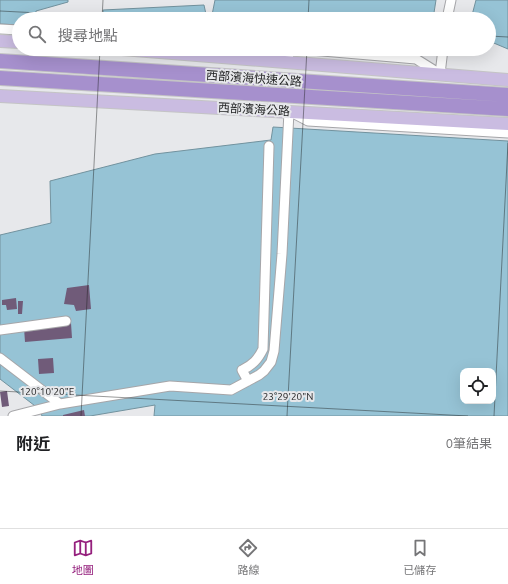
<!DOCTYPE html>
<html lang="zh-TW">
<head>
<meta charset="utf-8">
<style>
  body { margin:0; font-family:Ubuntu,"Noto Sans TC",sans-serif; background:#f6f6f6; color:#202124 }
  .controls { position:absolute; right:12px; bottom:12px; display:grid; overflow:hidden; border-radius:8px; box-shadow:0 4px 16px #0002 }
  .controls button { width:36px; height:36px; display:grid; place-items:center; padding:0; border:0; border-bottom:1px solid #e0e0e0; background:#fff; color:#202124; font:20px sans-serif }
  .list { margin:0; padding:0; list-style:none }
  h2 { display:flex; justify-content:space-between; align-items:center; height:52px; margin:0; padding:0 16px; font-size:17px }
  h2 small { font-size:13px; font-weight:400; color:#757577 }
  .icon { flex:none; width:22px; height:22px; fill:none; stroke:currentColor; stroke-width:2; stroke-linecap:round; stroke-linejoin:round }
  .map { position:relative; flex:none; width:508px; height:416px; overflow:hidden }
  .search { position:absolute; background:#fff; box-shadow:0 4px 16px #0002; left:12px; right:12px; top:12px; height:44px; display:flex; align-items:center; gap:10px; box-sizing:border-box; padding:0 14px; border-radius:22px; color:#757577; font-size:15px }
  .sheet { height:112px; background:#fff }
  nav { display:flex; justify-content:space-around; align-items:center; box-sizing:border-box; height:56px; border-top:1px solid #e0e0e0; background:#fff; font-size:11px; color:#757577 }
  nav a { display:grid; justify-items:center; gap:2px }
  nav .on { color:#95207d }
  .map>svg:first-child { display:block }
  .water { fill:#96c3d5; stroke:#72929e; fill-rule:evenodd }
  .building { fill:#705b79 }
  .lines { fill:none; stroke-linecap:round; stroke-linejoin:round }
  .minor-casing { stroke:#a6a6a9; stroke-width:11 }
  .major-casing { stroke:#c4c4c5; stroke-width:14 }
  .highway-casing { stroke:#c4c4c5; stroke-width:16 }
  .minor { stroke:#fff; stroke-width:9 }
  .major { stroke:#cabce1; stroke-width:12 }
  .highway { stroke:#a690cd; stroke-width:14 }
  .ticks { fill:none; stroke:#1d1e1f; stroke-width:1; stroke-opacity:0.45 }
  .labels { text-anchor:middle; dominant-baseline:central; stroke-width:4; stroke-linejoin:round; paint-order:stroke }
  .street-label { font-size:12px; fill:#1d1e1f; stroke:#e7e8eb }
  .ticks-label { font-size:10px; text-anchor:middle; fill:#1d1e1f; stroke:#e7e8eb; stroke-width:4; stroke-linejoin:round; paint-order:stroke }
</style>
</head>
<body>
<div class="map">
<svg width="508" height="416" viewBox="0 0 508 416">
  <rect width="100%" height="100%" fill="#e7e8eb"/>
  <path class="water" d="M 0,0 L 68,0 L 68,2 L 36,11 L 35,19 L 19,19 L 19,25 L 0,24 Z
    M 215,0 L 436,0 L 433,19 L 213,19 L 212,15 Z
    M 476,0 L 508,0 L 508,49 L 489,41 L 489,19 L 471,19 Z
    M 204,5 L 207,19 L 104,19 L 103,10 Z
    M 273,127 L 508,141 L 508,416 L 154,416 L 155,405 L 90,416 L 42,416 L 39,409 L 0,379 L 0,235 L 51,223 L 50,181 L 155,154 L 271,140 ZM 463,371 L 493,371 L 493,401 L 463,401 Z"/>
  <path class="building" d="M 89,285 L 91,309 L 76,311 L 74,305 L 64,304 L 67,288 Z
    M 16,298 L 17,309 L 7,310 L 6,305 L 2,305 L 2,300 Z
    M 18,301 L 23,301 L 22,314 L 18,314 Z
    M 71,323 L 72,338 L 25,342 L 24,328 Z
    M 53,358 L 54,373 L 39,374 L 38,359 Z
    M 7,391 L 9,406 L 2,407 L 0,392 Z
    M 84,410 L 85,416 L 63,416 L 63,415 Z"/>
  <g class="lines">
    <g class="minor-casing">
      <path id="minor" d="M 447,19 L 451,0
        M 0,29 L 19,30
        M 299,49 L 416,59 L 440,74 L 443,49
        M 288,63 L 289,49
        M 0,330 L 66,321
        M 0,358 L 60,404
        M 248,381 L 242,370 C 253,365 258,359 263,349 L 269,146
        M 13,416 L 60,404 L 170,386 L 231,390 L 259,375 L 264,371 L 271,362 L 274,351 L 282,254 L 289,111 L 308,121 L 508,133"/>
    </g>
    <g class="major-casing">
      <path id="major" d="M 0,41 L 19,42
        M 122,49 L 508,80
        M 0,96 L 508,124"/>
    </g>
    <g class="highway-casing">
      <path id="highway" d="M 0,61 L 508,95
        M 0,78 L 508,109"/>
    </g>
    <use href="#minor" class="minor"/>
    <use href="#major" class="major"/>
    <use href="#highway" class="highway"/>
  </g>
  <path class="ticks" d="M 0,11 L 158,19M 102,19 L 103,0M 308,19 L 309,0M 489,36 L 508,37M 0,391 L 468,416M 81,416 L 100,49M 287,416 L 307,49M 494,416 L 508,143"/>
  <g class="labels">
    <g class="street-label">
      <text transform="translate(254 78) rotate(4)">西部濱海快速公路</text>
      <text transform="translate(254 109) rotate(3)">西部濱海公路</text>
    </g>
  </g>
  <g class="ticks-label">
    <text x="47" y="395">120°10'20"E</text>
    <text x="288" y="400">23°29'20"N</text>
  </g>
</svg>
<div class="controls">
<button><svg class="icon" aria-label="locate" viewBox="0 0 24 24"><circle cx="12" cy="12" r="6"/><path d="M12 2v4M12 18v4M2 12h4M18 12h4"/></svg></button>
</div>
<div class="search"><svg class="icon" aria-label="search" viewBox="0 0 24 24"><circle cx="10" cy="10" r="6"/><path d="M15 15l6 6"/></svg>搜尋地點</div>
</div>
<section class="sheet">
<h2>附近<small>0筆結果</small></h2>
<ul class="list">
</ul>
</section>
<nav>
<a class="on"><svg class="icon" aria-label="map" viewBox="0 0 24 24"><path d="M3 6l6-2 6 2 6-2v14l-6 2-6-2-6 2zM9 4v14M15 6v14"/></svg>地圖</a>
<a><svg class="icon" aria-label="directions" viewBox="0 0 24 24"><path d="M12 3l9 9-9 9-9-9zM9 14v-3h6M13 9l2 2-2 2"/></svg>路線</a>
<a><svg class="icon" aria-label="saved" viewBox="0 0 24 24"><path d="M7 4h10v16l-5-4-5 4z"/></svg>已儲存</a>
</nav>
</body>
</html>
